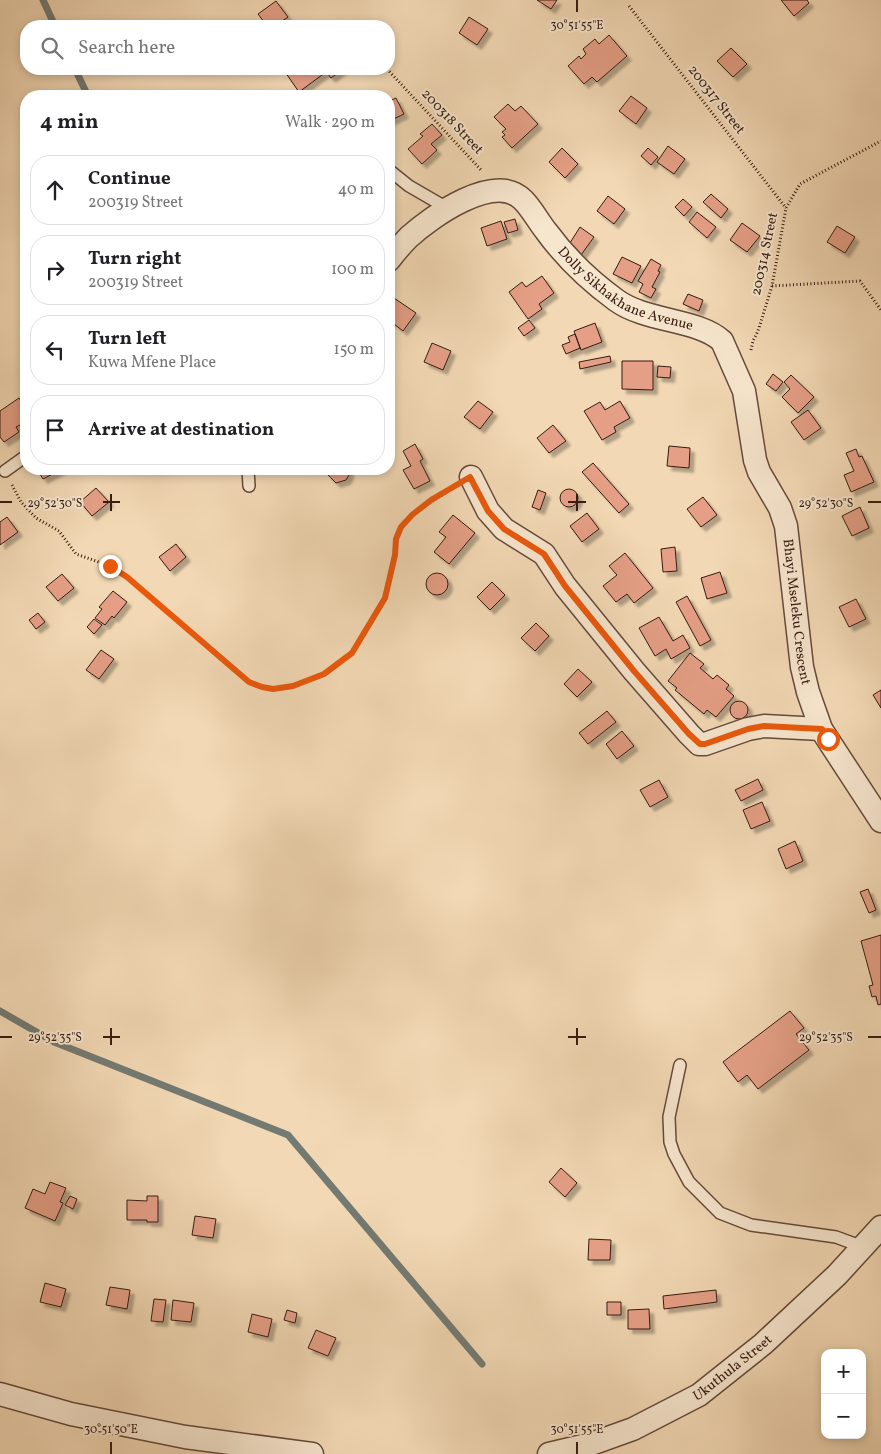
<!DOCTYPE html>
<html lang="en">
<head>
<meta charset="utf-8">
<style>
  body { margin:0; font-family:Vollkorn,serif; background:#f2f2f2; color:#202124 }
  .controls { position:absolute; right:15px; bottom:15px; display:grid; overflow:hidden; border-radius:10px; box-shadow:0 2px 8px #0003 }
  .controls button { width:45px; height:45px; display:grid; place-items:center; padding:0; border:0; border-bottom:1px solid #e0e0e0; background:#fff; color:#202124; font:25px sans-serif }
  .stop { position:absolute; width:15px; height:15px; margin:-11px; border:4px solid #ea580c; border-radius:50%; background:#fff }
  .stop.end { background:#ea580c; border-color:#fff; box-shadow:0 1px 5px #0008 }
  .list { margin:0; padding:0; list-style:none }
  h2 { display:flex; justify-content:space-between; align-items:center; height:65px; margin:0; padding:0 20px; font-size:21px }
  h2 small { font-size:16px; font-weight:400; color:#757577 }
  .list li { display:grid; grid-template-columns:32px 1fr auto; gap:15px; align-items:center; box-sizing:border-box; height:70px; margin:0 10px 10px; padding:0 10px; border:1px solid #e0e0e0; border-radius:20px }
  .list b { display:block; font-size:19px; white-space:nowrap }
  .list p { margin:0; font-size:16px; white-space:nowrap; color:#757577 }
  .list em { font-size:16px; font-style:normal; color:#757577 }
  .icon { flex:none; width:28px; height:28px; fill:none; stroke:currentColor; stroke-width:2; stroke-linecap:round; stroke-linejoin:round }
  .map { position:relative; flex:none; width:881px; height:1454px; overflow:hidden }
  .search { position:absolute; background:#fff; box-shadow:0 2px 8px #0003; left:20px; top:20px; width:375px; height:55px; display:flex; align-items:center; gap:12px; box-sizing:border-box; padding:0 18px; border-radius:20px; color:#757577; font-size:19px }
  .panel { position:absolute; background:#fff; box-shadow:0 2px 8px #0003; left:20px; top:90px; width:375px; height:385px; border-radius:20px }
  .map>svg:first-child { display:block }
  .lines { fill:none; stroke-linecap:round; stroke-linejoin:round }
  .stream { stroke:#737a72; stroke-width:7 }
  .building { fill:#e59f86; stroke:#361b11; filter:url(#shadow) }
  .service-casing { stroke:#654a3a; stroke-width:14 }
  .minor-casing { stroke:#654a3a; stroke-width:25 }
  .path { stroke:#361b11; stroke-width:3; stroke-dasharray:1 2.5; stroke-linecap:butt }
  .service { stroke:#f7e6ce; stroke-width:11 }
  .minor { stroke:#f7e6ce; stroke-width:22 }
  .route { stroke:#ea580c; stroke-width:6 }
  .ticks { fill:none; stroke:#361b11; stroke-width:2 }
  .labels { text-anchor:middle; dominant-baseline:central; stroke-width:4; stroke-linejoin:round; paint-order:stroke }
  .street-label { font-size:14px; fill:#361b11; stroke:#f7e6ce }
  .ticks-label { font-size:12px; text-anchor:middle; fill:#361b11; stroke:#f7e6ce; stroke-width:4; stroke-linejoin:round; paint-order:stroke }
</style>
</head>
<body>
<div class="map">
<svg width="881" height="1454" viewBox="0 0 881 1454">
  <defs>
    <filter id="shadow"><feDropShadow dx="4.5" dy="4.5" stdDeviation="1" flood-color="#0004"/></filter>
  </defs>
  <rect width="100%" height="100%" fill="#f2d8b4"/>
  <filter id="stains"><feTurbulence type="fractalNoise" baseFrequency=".004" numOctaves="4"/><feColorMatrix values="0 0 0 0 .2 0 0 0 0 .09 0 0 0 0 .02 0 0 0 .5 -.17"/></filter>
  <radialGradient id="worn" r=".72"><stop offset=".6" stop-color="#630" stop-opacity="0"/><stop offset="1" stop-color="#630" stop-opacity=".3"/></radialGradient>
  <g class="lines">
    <path class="stream" d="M 43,0 L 55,26
      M 75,69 L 88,96
      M 0,1011 L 54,1042 L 288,1135 L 482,1364"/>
  </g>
  <path class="building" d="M 537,0 L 557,0 L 551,9 Z
    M 781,0 L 807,0 L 809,3 L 794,16 Z
    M 276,1 L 288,17 L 275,26 L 267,26 L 258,14 Z
    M 469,17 L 488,29 L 477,45 L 459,33 Z
    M 609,35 L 627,56 L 597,82 L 592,77 L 584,84 L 568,66 L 579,56 L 581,59 L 586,54 L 583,49 L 595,39 L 599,44 Z
    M 731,48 L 747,64 L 733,77 L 717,61 Z
    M 283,69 L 342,69 L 342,70 L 331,78 L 326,72 L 299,92 Z
    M 631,96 L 647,108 L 636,124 L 619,111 Z
    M 396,98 L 404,114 L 389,121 L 389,101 Z
    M 508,104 L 515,111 L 521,106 L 538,124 L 512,148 L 502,137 L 505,135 L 502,132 L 506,129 L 494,117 Z
    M 432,124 L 442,135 L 431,144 L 437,150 L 422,164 L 408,149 L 423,136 L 420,134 Z
    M 668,146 L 685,159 L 674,174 L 657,162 Z
    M 562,148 L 578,164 L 565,178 L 549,162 Z
    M 648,148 L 658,157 L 651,165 L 641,156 Z
    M 711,194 L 728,209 L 721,218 L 703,202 Z
    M 608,196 L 625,209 L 614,224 L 597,211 Z
    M 683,199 L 692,207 L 684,216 L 675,207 Z
    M 697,212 L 716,227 L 707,238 L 689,222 Z
    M 515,219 L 518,230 L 508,233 L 504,222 Z
    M 501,221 L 507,239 L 487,246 L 481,228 Z
    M 742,223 L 760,236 L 747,252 L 730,240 Z
    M 837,226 L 855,237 L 845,253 L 827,242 Z
    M 580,227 L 594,237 L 581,255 L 568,246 Z
    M 622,257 L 641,266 L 632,283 L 613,274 Z
    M 651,259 L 661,265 L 658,271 L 660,272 L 652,287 L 656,289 L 651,298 L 639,292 L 643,284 L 638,281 Z
    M 542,276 L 554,293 L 539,304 L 542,309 L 528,319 L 509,292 L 522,282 L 526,287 Z
    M 688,294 L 703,300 L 699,311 L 683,304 Z
    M 391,296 L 416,313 L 403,331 L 389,320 L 389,299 Z
    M 529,320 L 535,328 L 524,336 L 518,328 Z
    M 595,323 L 602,342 L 581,350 L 574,331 Z
    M 575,334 L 580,348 L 566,354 L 562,345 L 570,342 L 568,337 Z
    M 432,343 L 451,351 L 443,370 L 424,362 Z
    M 610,356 L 611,362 L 580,369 L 579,362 Z
    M 622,361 L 653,361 L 653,390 L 622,389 Z
    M 658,366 L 671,367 L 670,378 L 657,377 Z
    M 773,374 L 783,382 L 776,391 L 766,384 Z
    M 791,375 L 814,397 L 798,413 L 782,397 L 790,389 L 784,382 Z
    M 19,398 L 26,408 L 26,434 L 20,425 L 16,427 L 19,432 L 4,442 L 0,437 L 0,411 Z
    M 478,401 L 493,412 L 480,429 L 464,417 Z
    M 620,401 L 630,418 L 614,427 L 616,432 L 602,440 L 584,411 L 600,402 L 605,410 Z
    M 808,410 L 821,428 L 804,440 L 791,422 Z
    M 553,425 L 566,441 L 549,453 L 537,438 Z
    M 415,444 L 423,459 L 420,461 L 430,481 L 414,489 L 403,470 L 411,466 L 403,451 Z
    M 669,446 L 690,448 L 689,468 L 667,466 Z
    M 856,449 L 859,457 L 862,456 L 874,482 L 851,492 L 844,475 L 854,471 L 846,453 Z
    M 593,463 L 629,504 L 619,513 L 582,472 Z
    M 37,469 L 62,469 L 43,479 Z
    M 328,469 L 349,469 L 349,475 L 346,480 L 336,483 L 328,475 Z
    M 96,488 L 109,502 L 92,516 L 80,502 Z
    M560 498a9 9 0 1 1 18 0a9 9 0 1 1-18 0Z
    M 538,490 L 546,493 L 540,510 L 532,507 Z
    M 703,497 L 717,515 L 701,527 L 687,509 Z
    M 860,507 L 869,528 L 852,536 L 842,516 Z
    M 587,513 L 599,529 L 582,542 L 570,526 Z
    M 453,515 L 475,533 L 449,564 L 434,552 L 446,537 L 439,532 Z
    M 7,517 L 18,532 L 0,545 L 0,522 Z
    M 176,544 L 186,557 L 170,571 L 159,557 Z
    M 675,547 L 677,571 L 663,572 L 661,549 Z
    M 625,553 L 653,588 L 634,603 L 627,594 L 616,602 L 603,586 L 617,575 L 609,566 Z
    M 720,572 L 727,593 L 707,599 L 701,578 Z
    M426 584a11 11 0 1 1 22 0a11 11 0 1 1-22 0Z
    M 62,574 L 74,588 L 58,601 L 46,587 Z
    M 492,582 L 505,595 L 490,610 L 477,597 Z
    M 113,591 L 127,602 L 114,618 L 112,616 L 105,625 L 95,618 L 102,609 L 99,607 Z
    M 687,596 L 711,640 L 700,646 L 676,602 Z
    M 856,599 L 866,619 L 849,627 L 839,607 Z
    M 38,613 L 45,622 L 36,629 L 29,620 Z
    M 659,617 L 673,641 L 683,635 L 690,648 L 671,659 L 666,649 L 655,656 L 639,628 Z
    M 94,619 L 102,625 L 94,634 L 87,627 Z
    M 536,623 L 549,636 L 535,651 L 521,638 Z
    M 101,650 L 114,659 L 99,679 L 86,670 Z
    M 690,653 L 704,664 L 700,668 L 713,679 L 717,675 L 729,685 L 726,689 L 734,696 L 716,717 L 707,710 L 704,714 L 675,690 L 677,688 L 668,681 Z
    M 578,669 L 592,682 L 577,697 L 564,684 Z
    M 881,690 L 881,708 L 873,695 Z
    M730 710a9 9 0 1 1 18 0a9 9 0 1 1-18 0Z
    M 607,711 L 616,722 L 588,744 L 579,733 Z
    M 622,731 L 634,746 L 617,759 L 606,744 Z
    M 758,779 L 763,790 L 741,801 L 735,790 Z
    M 659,780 L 668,797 L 650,807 L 640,790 Z
    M 762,802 L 770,821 L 751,829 L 743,810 Z
    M 795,841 L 803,861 L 786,869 L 778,849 Z
    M 868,889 L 876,910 L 869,913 L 860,892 Z
    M 881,935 L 881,1004 L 878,1005 L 876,996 L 872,997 L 869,986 L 873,985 L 861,941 Z
    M 790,1011 L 804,1028 L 796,1034 L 809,1050 L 758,1089 L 747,1075 L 738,1082 L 723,1062 Z
    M 561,1168 L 577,1183 L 565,1197 L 549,1182 Z
    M 50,1182 L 66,1188 L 60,1202 L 63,1203 L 55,1221 L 25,1208 L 33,1189 L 45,1194 Z
    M 70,1196 L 77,1199 L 73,1209 L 65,1205 Z
    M 147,1196 L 158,1196 L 158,1222 L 147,1222 L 147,1220 L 127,1220 L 127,1200 L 147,1201 Z
    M 195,1216 L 216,1219 L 213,1238 L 192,1235 Z
    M 589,1239 L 611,1240 L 610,1260 L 588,1260 Z
    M 45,1283 L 66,1289 L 61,1307 L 40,1302 Z
    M 110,1287 L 130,1290 L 127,1309 L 106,1305 Z
    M 716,1290 L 717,1302 L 664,1309 L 663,1296 Z
    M 154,1299 L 166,1300 L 163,1322 L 151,1321 Z
    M 173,1300 L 194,1303 L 191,1322 L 171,1320 Z
    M 607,1302 L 621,1302 L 621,1315 L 607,1315 Z
    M 649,1309 L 650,1329 L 628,1329 L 628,1310 Z
    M 287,1310 L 297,1313 L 295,1323 L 284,1320 Z
    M 252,1314 L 272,1319 L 268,1337 L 248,1332 Z
    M 316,1330 L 336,1338 L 328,1356 L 308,1348 Z"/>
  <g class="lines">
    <g class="service-casing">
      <path id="service" d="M 389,170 L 409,186 L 447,208
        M 248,469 L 249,486
        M 5,471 L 26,456
        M 680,1065 L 669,1117 L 670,1142 L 674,1154 L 689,1182 L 720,1213 L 751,1225 L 836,1237 L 863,1247"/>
    </g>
    <g class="minor-casing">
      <g id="minor">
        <path id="s1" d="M 389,260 C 395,252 402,244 409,237 C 431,217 495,171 523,200 C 532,209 538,221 546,231 C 565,257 590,281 616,300 C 646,322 698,319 722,341 L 744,391 L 755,460 L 759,472 L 780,508 L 786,526 L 802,667 L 808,692 L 821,729 L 881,821"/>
        <path d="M 471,477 L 488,511 L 504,529 L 544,554 L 565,586 L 634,671 L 689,734 L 699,744 L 705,744 L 748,729 L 764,726 L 821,729"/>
        <path d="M 0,1394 L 71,1414 L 185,1437 L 312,1454"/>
        <path id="s2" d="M 549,1454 L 591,1444 L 633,1429 L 699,1395 L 763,1344 L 837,1275 L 881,1227"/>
      </g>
    </g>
    <path class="path" d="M 629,6 L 786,208
      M 387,69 L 482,171
      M 772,286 L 860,281 L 881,310
      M 751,350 L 753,341 L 758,331 L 772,286 L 786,208 L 800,184 L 881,141
      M 12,485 L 21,502 L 36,518 L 59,531 L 76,554 L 110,566 L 127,577 L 249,682 L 262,687 L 273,689 L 293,686 L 324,674 L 352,653 L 385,598 L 395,555 L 396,539 L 401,527 L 412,515 L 451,489"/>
    <use href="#service" class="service"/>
    <use href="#minor" class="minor"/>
  </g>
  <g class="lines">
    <path class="route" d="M 110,566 L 127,577 L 249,682 L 262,687 L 273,689 L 293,686 L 324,674 L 352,653 L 385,598 L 395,555 L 396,539 L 401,527 L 412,515 L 431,500 L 470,477 L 488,511 L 504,529 L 544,554 L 565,586 L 634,671 L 689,734 L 700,744 L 705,744 L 748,729 L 764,726 L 822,729 L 828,739"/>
  </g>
  <path class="ticks" d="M 577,0 L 577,12M 111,494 L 111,511M 577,494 L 577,511M 0,502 L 12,502M 103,502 L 120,502M 568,502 L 586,502M 868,502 L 881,502M 111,1028 L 111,1045M 577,1028 L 577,1045M 0,1037 L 12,1037M 103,1037 L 120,1037M 568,1037 L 586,1037M 868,1037 L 881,1037M 111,1442 L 111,1454M 577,1442 L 577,1454"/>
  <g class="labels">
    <g class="street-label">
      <text transform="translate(716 100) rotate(52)">200317 Street</text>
      <text transform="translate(452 122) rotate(47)">200318 Street</text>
      <text transform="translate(765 254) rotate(-78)">200314 Street</text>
      <text stroke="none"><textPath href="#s1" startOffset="300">Dolly Sikhakhane Avenue</textPath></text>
      <text stroke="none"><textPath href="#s1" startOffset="696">Bhayi Mseleku Crescent</textPath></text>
      <text stroke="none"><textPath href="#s2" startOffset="205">Ukuthula Street</textPath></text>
    </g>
  </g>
  <g class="ticks-label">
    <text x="577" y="29">30°51'55"E</text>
    <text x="55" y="507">29°52'30"S</text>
    <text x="826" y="507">29°52'30"S</text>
    <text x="55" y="1041">29°52'35"S</text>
    <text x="826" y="1041">29°52'35"S</text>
    <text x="111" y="1433">30°51'50"E</text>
    <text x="577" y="1433">30°51'55"E</text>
  </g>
  <rect width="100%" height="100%" filter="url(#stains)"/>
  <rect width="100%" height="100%" fill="url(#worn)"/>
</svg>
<div class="controls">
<button>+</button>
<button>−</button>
</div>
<div class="stop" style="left:828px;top:739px"></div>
<div class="stop end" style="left:110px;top:566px"></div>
<div class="search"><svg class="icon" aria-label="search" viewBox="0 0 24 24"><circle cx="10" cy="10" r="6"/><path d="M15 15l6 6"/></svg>Search here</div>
<section class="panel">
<h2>4 min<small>Walk · 290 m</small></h2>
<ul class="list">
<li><svg class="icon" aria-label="ahead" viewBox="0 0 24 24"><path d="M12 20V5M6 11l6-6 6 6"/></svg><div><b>Continue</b><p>200319 Street</p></div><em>40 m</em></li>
<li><svg class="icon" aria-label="right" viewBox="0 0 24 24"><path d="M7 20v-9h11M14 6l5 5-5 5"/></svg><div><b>Turn right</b><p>200319 Street</p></div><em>100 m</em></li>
<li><svg class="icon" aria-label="left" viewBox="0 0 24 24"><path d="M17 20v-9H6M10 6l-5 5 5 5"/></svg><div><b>Turn left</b><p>Kuwa Mfene Place</p></div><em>150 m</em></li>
<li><svg class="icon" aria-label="arrive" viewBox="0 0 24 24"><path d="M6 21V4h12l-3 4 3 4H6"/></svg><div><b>Arrive at destination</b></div></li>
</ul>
</section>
</div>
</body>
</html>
